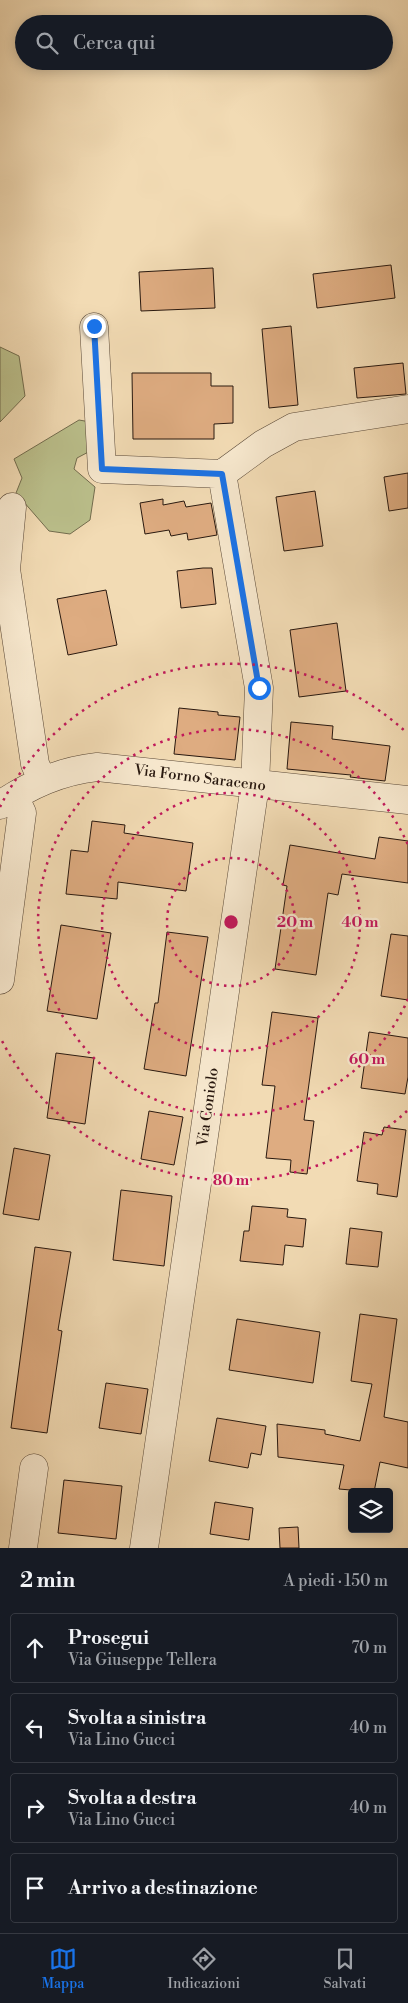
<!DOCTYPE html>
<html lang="it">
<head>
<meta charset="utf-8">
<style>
  body { margin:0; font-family:"Libre Bodoni",serif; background:#242831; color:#f1f3f6 }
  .controls { position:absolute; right:15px; bottom:15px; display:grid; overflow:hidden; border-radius:5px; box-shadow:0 2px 12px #0003 }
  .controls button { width:45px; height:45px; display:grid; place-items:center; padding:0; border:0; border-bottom:1px solid #363941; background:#171b24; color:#f1f3f6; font:25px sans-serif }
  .stop { position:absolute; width:15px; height:15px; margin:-11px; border:4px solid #1a73e8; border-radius:50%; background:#fff }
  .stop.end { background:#1a73e8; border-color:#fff; box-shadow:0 1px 5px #0008 }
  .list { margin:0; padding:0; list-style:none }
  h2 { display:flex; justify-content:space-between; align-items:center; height:65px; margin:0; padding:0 20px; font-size:21px }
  h2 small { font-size:16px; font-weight:400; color:#9ea1a6 }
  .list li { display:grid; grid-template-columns:32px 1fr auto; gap:15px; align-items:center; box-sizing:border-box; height:70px; margin:0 10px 10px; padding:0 10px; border:1px solid #363941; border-radius:5px }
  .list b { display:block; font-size:19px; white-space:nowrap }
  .list p { margin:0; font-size:16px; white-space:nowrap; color:#9ea1a6 }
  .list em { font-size:16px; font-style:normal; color:#9ea1a6 }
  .icon { flex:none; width:28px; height:28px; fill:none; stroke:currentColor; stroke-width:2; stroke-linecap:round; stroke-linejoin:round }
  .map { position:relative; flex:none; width:408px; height:1548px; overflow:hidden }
  .search { position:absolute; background:#171b24; box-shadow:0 2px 12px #0003; left:15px; right:15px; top:15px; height:55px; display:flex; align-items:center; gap:12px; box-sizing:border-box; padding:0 18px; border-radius:28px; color:#9ea1a6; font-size:19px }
  .sheet { height:385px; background:#171b24 }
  nav { display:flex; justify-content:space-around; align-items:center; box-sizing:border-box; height:70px; border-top:1px solid #363941; background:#171b24; font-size:14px; color:#9ea1a6 }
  nav a { display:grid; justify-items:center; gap:2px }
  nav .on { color:#1a73e8 }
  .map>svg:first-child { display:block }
  .green { fill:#bbc08c; stroke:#726c4e }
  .building { fill:#deac81; stroke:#28180f }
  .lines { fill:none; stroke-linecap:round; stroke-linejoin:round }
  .minor-casing { stroke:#5a4938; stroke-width:29 }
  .minor { stroke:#f7e8ce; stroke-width:28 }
  .route { stroke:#1a73e8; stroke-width:6 }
  .ring { fill:none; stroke:#c2185b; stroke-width:2.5; stroke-dasharray:2.5 5 }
  .labels { text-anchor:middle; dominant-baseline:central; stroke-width:4.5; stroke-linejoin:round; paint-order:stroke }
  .street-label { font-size:15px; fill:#28180f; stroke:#f7e8ce }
  .centre { fill:#c2185b; stroke:#f7e8ce; stroke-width:2.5 }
  .ring-label { font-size:15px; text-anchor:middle; font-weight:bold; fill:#c2185b; stroke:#f7e8ce; stroke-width:4.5; stroke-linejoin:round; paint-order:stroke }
</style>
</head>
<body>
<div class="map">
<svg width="408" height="1548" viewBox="0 0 408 1548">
  <rect width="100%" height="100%" fill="#f2dbb4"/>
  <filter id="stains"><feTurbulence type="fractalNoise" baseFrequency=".004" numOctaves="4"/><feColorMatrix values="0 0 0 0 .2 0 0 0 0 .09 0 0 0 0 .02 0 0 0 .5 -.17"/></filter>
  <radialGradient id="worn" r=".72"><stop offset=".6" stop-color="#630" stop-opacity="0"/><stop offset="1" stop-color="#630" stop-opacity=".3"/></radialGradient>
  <path class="green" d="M 0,347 L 19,356 L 25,396 L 0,422 Z
    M 79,420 L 96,423 L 96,448 L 77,458 L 74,469 L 95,487 L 90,520 L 70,534 L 49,531 L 16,493 L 22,478 L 14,459 Z"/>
  <path class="building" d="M 391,265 L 395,298 L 317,308 L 313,274 Z
    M 213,268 L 215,308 L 141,311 L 139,272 Z
    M 291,326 L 298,405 L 269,408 L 262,329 Z
    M 403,363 L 406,394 L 357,398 L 354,368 Z
    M 132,373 L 211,373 L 211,386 L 233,386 L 233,423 L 214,424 L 214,439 L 133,439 Z
    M 408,473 L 408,508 L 389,511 L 384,477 Z
    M 315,491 L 323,546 L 284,551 L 276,497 Z
    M 163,499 L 163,505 L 184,501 L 186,507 L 211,503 L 217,535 L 188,540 L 187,533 L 171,536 L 169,530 L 145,534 L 140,503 Z
    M 203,568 L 212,568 L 216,604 L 181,608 L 177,571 Z
    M 106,590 L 117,645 L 68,655 L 57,599 Z
    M 337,623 L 346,691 L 299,697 L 290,630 Z
    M 179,708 L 218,712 L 218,715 L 240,717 L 235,760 L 174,754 Z
    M 291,722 L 333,726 L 332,739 L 390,746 L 385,781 L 350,777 L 351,775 L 287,769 Z
    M 92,821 L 125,825 L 124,833 L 193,843 L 186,891 L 118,882 L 117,899 L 66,894 L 71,850 L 88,852 Z
    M 379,837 L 408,841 L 408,883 L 342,874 L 338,895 L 328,893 L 316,975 L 275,969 L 287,886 L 283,885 L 290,845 L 375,859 Z
    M 61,925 L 111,933 L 97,1019 L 47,1011 Z
    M 167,932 L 208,937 L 186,1076 L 144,1069 L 155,1003 L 158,1003 Z
    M 391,934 L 408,936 L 408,1000 L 381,996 Z
    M 272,1012 L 318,1018 L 304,1120 L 314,1121 L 307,1174 L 290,1172 L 291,1160 L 266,1158 L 275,1086 L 262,1085 Z
    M 369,1032 L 408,1038 L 408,1077 L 405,1094 L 361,1088 Z
    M 56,1053 L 94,1058 L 85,1124 L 47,1118 Z
    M 149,1111 L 183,1117 L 174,1165 L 141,1159 Z
    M 384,1127 L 406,1130 L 397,1197 L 377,1194 L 378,1184 L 357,1181 L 364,1132 L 382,1135 Z
    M 14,1148 L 50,1155 L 39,1220 L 3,1214 Z
    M 121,1190 L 172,1196 L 164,1266 L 113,1260 Z
    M 252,1206 L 288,1209 L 287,1217 L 306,1219 L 303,1247 L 285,1245 L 283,1265 L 240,1261 L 244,1231 L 249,1231 Z
    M 350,1228 L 382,1232 L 378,1267 L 346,1264 Z
    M 35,1247 L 71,1252 L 58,1330 L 62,1331 L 47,1433 L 11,1428 Z
    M 360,1314 L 397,1319 L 384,1417 L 408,1422 L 408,1468 L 380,1462 L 374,1492 L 339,1489 L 344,1465 L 278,1457 L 277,1424 L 325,1430 L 325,1434 L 360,1441 L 372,1384 L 351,1381 Z
    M 237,1319 L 320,1332 L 313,1383 L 229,1370 Z
    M 106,1383 L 148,1389 L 141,1434 L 99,1428 Z
    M 217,1418 L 266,1426 L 261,1455 L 251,1453 L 248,1468 L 209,1461 Z
    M 64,1480 L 122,1486 L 116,1539 L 58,1533 Z
    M 215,1502 L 253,1508 L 249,1540 L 210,1534 Z
    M 298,1527 L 299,1548 L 280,1548 L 279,1528 Z"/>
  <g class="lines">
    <g class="minor-casing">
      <path id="minor" d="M 94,327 L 102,469 L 222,474 L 263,444 L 294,427 L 408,409
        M 0,567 L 6,569 L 35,764 L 42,780
        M 6,569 L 12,507
        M 0,805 C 30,785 60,771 97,767 L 408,800
        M 0,980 L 22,813 L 14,796
        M 23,1548 L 34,1468
        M 144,1548 L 255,785 L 259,688 L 222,474"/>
    </g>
    <use href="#minor" class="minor"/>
  </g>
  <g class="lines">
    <path class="route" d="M 94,326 L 102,469 L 222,474 L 259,688"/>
  </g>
  <g class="ring">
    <circle cx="231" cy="922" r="64"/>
    <circle cx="231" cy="922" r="129"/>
    <path d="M408 999A193 193 0 1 1 408 845"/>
    <path d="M407 1111A258 258 0 0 1 0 1037M0 807A258 258 0 0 1 407 733"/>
  </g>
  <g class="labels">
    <g class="street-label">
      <text transform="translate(200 778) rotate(7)">Via Forno Saraceno</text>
      <text transform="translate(208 1107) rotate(-82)">Via Coniolo</text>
    </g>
  </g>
  <circle cx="231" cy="922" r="8" class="centre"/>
  <g class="ring-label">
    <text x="295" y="927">20 m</text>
    <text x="360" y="927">40 m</text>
    <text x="367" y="1064">60 m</text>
    <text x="231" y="1185">80 m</text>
  </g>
  <rect width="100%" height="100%" filter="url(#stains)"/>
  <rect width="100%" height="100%" fill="url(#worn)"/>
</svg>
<div class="controls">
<button><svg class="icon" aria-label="layers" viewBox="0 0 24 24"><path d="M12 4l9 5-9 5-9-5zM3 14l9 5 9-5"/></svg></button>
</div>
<div class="stop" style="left:259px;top:688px"></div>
<div class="stop end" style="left:94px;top:326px"></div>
<div class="search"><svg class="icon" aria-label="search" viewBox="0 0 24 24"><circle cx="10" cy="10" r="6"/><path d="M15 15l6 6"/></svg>Cerca qui</div>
</div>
<section class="sheet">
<h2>2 min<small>A piedi · 150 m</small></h2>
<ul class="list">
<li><svg class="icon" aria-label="ahead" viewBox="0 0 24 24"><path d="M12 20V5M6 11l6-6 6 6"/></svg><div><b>Prosegui</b><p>Via Giuseppe Tellera</p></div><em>70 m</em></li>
<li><svg class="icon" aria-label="left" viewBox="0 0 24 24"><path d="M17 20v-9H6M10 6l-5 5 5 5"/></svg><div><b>Svolta a sinistra</b><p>Via Lino Gucci</p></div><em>40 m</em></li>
<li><svg class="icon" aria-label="right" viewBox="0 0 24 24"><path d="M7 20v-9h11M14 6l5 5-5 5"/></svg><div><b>Svolta a destra</b><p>Via Lino Gucci</p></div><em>40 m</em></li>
<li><svg class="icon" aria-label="arrive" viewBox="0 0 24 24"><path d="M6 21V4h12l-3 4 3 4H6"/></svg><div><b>Arrivo a destinazione</b></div></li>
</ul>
</section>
<nav>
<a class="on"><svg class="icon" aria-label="map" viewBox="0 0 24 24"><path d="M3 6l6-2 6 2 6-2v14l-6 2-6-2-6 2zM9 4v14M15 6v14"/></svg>Mappa</a>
<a><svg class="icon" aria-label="directions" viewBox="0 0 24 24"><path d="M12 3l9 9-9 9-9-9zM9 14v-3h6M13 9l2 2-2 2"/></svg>Indicazioni</a>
<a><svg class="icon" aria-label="saved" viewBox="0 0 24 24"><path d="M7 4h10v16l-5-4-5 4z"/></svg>Salvati</a>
</nav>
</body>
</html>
